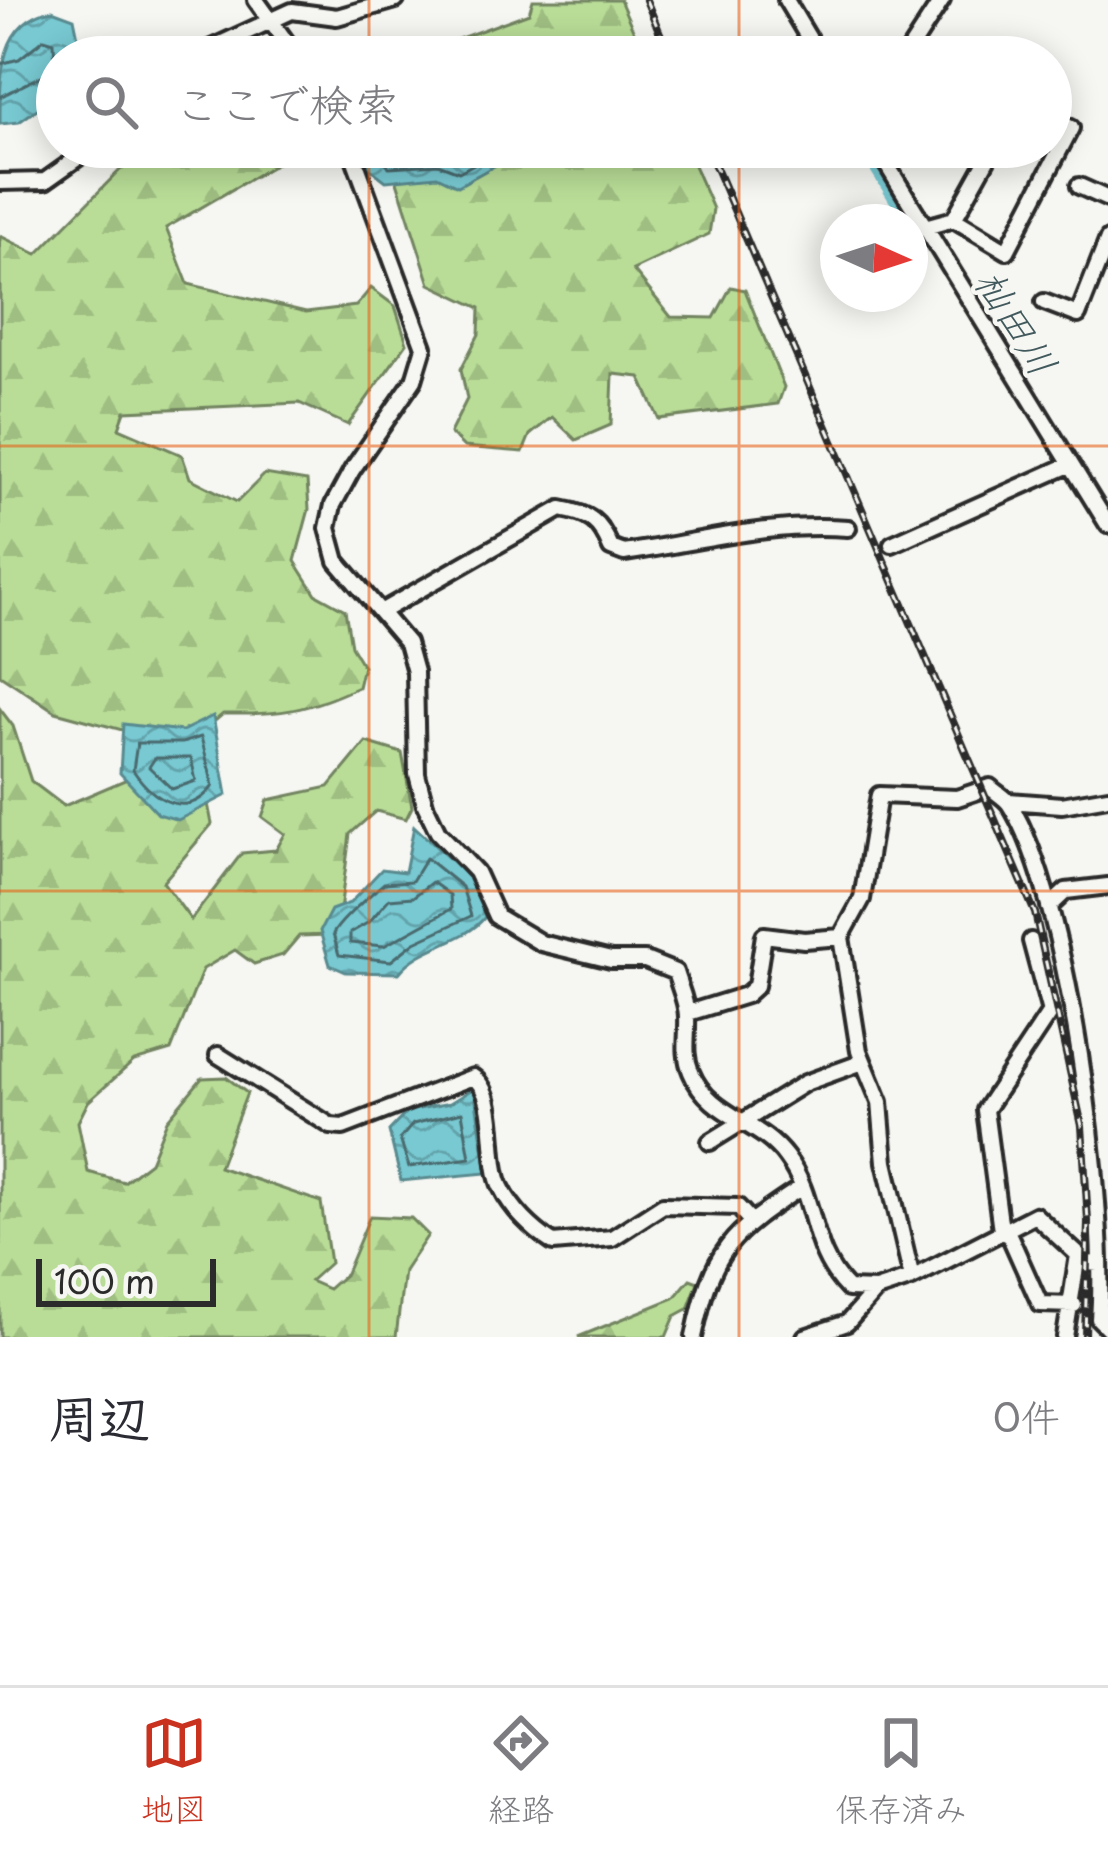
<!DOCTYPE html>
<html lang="ja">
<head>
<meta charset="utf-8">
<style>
  body { margin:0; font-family:"Playpen Sans","Klee One",sans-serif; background:#f2f2f3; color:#2b2b33 }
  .compass { position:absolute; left:820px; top:204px; width:108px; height:108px; border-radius:50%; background:#fff; box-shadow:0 6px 30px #0003; rotate:93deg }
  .scale { position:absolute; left:36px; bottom:30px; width:180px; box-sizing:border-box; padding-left:12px; border:6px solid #2b2b2b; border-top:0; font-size:33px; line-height:42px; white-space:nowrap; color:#2b2b2b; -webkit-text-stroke:9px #f6f6f2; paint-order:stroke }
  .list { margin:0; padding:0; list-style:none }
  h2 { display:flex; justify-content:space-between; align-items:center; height:156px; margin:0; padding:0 48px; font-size:51px }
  h2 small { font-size:39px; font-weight:400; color:#7c7c81 }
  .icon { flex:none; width:66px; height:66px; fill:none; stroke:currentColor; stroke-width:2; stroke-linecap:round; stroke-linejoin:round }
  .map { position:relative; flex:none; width:1108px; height:1337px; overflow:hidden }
  .search { position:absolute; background:#fff; box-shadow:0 6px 30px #0003; left:36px; right:36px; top:36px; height:132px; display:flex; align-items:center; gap:30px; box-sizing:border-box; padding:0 42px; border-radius:66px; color:#7c7c81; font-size:45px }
  .sheet { height:348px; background:#fff }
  nav { display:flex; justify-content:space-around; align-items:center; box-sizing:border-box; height:168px; border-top:3px solid #e1e1e2; background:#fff; font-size:33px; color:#7c7c81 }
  nav a { display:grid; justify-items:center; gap:6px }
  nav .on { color:#c8321e }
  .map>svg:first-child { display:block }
  .forest { fill:url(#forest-firs); stroke:#728461; stroke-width:3 }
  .water { fill:url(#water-waves); stroke:#598a8f; stroke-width:3 }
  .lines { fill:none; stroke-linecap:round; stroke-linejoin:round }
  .shore { stroke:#4a6a6e; stroke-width:3 }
  .river { stroke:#78c9d2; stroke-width:21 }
  .minor-casing { stroke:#2b2b2b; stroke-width:22 }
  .minor { stroke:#f6f6f2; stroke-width:14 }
  .rail-casing { stroke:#2b2b2b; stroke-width:8 }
  .rail { stroke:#f6f6f2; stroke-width:3; stroke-dasharray:9; stroke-linecap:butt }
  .grid { fill:none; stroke:#e8590c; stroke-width:3; stroke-opacity:0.55 }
  .labels { text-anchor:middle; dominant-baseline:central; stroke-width:9; stroke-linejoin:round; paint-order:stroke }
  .water-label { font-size:39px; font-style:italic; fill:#425a5d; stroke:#f6f6f2 }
</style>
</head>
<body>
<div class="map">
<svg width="1108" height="1337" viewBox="0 0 1108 1337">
  <defs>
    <pattern id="forest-firs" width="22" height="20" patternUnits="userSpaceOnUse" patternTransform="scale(3)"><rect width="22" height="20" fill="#b9dd97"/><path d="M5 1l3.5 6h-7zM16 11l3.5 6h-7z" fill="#9fbe82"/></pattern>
    <pattern id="water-waves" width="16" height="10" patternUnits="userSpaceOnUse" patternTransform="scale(3)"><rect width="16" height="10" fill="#78c9d2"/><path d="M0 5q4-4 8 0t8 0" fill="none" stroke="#63a3ab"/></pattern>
  </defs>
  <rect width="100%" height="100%" fill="#f6f6f2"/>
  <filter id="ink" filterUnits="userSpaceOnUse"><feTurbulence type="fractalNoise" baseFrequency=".00833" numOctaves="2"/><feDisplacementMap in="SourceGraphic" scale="24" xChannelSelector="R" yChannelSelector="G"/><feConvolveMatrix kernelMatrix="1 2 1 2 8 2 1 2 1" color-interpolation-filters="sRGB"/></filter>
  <g filter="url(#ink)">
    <path class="forest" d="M 533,0 L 620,0 L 645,57 L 409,57 L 529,13 Z
      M 164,147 L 305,147 L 166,228 L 188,284 L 306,312 L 356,306 L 371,288 L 395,306 L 407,343 L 348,425 L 299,403 L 125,411 L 119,428 L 182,455 L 190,478 L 237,502 L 265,474 L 307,481 L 309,509 L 295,561 L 316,594 L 345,610 L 351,646 L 363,666 L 358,687 C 307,711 279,715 223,714 L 202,732 L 170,743 L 56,712 L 0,675 L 0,236 L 37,254 L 131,159 Z
      M 369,147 L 686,147 L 713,209 L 709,234 L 633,270 L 671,317 L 714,318 L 731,287 L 745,290 L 784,387 L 778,404 L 659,419 L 640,377 L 613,374 L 611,425 L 576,440 L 552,417 L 530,435 L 523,452 L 464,447 L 450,433 L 467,399 L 461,369 L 479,334 L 480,308 L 430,284 L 392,166 Z
      M 0,709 L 13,726 L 31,781 L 64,806 L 134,776 L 204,783 L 212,824 L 163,882 L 191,920 L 242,853 L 276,850 L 285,834 L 262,817 L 268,800 L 329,787 L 366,742 L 402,753 L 412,807 L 406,819 L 376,811 L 350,834 L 340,911 L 330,935 L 299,936 L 283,955 L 254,964 L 235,950 L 203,969 L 171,1050 L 134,1061 L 88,1102 L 78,1122 L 88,1172 L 124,1182 L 150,1162 L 167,1120 L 202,1078 L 226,1077 L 247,1093 L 219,1167 L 321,1202 L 330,1263 L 310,1281 L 328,1289 L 346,1273 L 370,1216 L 411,1218 L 428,1235 L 404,1271 L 396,1337 L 0,1337 Z
      M 690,1279 L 698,1282 L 688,1309 L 675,1316 L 666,1337 L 578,1337 L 674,1298 Z"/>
    <path class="water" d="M 52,10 L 74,18 L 82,57 L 57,57 L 57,95 L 19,122 L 0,124 C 0,73 0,21 52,10 Z
      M 364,147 L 504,147 L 496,165 L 458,186 L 437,176 L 386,181 L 369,168 Z
      M 213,716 L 227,795 L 178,820 L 158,814 L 120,773 L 123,724 L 182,731 Z
      M 414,826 L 472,880 L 485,917 C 462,945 422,944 399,973 L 346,972 L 330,965 L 320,931 L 331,910 L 350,903 L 382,869 L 405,872 Z
      M 474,1088 L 487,1173 L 401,1181 L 389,1131 L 408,1111 L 450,1103 Z"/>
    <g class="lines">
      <path class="shore" d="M 0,64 L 19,59 L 44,39 L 54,42 L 55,69 L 0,97
        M 377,147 L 389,167 L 438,164 L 459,172 L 487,157 L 492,147
        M 201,737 L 213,786 C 187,821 153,800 133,770 L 137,743 L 182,743 Z
        M 155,758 L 191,758 L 196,781 L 172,789 L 149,767 Z
        M 426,858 L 462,887 L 471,916 L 415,942 L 391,961 L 339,955 L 333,934 C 339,921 371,894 384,883 L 412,881 Z
        M 432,882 L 450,895 L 451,909 L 384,946 L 350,943 L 350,933 L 369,922 L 389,899 L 413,897 Z
        M 462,1112 L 470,1158 L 409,1167 L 400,1139 L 413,1124 Z"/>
      <path class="river" d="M 868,147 L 924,238"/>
      <g class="minor-casing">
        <path id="minor" d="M 256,0 L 297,57
          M 786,0 L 820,57
          M 192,57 L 292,11 L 337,17 L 396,0
          M 905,57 L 942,0
          M 350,147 L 424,347 L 414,380 L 352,470 L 333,505 L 328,528 L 337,561 L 407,643 L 415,672 L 417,774 L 425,805 L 438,832 L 476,872 L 496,916 L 541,943 L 611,960 L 645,960 L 675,972 C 679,986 687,1002 687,1017 C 688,1036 683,1053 691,1072 C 709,1117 759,1120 786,1157 C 819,1201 807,1248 848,1289 L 876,1290 L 912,1278 L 1035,1215 L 1087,1263 L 1099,1264
          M 876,147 L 1108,525
          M 0,182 L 45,181 L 93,147
          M 1079,186 L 1108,199
          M 954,219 L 1007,251 L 1071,128 L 1051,118
          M 925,227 L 954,219 L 994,147
          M 1044,302 L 1078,315 L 1108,239
          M 892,544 L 1069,465
          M 384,610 L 561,509 C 590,514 600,521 611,548 L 624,553 C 699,542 771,522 848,528
          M 1009,801 L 1062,805 L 1108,797
          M 1049,907 L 1066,891 L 1108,886
          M 1031,941 L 1050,1012 L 985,1110 L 1001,1230 L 1010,1237 L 1040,1304 L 1074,1305
          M 688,1013 L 746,995 L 756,986 L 764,935 L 804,940 L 841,937
          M 218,1055 L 331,1126 L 343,1127 L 473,1077 C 500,1096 487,1158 501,1187 C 512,1210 533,1230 553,1243 L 612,1238 L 663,1205 L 738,1207 L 749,1219
          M 710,1142 L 805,1083 L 863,1062
          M 912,1278 L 885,1162 L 880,1102 L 859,1051 L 841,937 L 862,899 L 879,795 L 957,798 L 990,787 C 996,793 1006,798 1010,805 C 1069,898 1108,1208 1099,1319 L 1108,1328
          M 694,1337 C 712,1249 730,1234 802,1187
          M 805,1337 L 847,1323 L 876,1290
          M 1065,1337 L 1078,1255"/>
      </g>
      <use href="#minor" class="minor"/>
      <g class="rail-casing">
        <path id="rail" d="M 646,0 L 670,57
          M 707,147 L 1035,913 L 1082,1126 L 1088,1221 L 1085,1337"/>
      </g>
      <use href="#rail" class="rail"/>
    </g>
  </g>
  <path class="grid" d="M 369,0 L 369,57M 739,0 L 739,57M 369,147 L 369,1337M 739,147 L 739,1337M 0,446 L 1108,446M 0,891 L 1108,891"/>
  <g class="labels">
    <g class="water-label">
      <text transform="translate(1018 321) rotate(58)">杣田川</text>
    </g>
  </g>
</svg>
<svg class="compass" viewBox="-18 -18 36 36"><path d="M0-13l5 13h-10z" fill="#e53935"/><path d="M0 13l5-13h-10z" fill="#7c7c81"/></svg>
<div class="scale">100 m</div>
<div class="search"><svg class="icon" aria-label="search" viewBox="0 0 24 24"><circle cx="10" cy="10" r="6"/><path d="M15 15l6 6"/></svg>ここで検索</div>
</div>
<section class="sheet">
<h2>周辺<small>0件</small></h2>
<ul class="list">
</ul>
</section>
<nav>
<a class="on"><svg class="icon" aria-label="map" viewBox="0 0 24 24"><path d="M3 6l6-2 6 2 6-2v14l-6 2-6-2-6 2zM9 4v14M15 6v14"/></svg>地図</a>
<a><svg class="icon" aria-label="directions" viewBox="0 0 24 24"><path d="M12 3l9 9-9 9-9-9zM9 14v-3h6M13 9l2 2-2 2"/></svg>経路</a>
<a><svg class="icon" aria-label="saved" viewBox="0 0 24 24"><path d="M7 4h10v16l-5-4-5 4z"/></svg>保存済み</a>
</nav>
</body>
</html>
